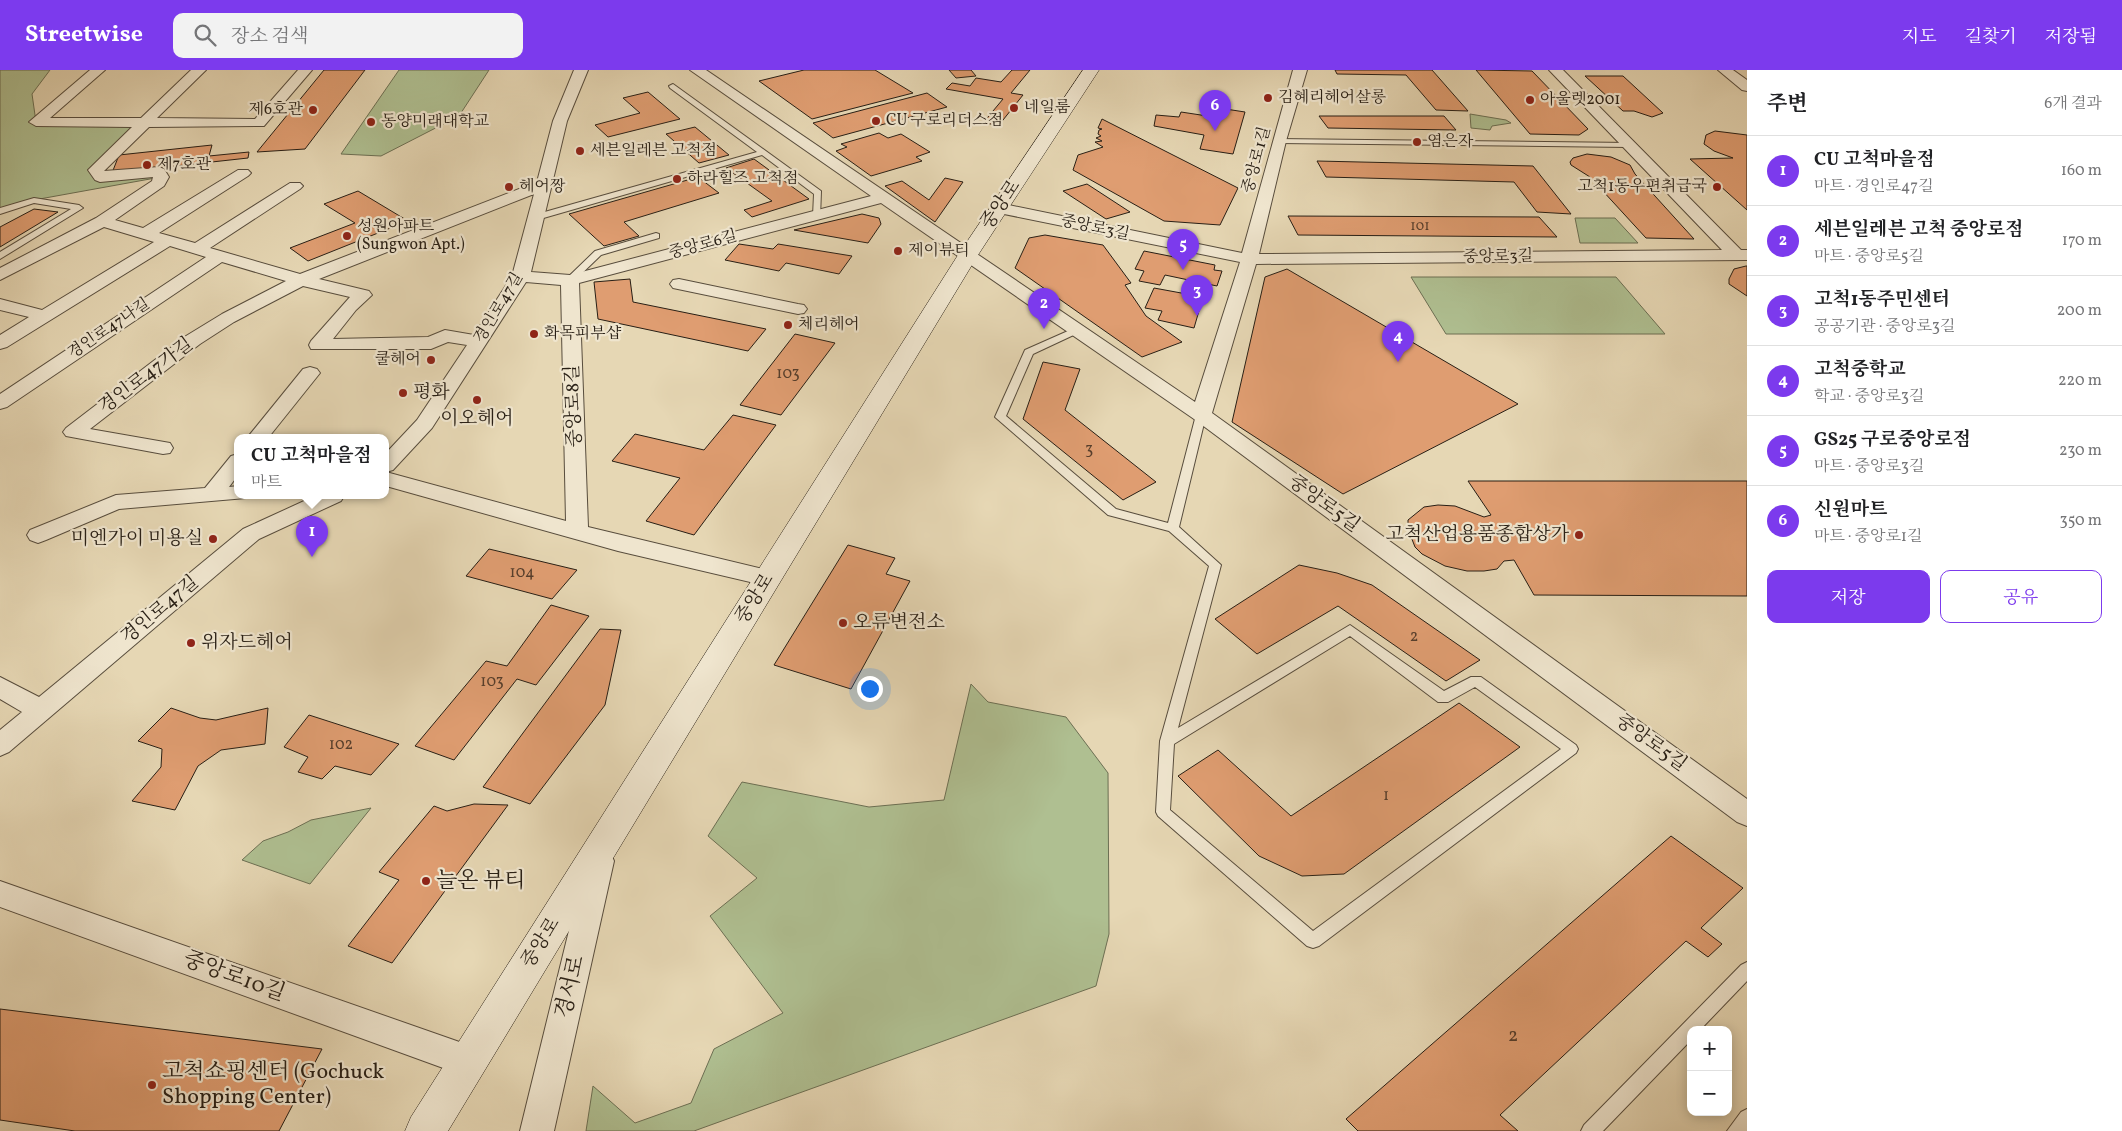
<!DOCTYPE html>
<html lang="ko">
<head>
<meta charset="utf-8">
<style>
  body { margin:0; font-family:Vollkorn,"Noto Serif KR",serif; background:#f2f2f2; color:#202124 }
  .controls { position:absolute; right:15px; bottom:15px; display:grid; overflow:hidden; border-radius:10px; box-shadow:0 2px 12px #0003 }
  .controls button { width:45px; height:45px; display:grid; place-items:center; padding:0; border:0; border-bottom:1px solid #e0e0e0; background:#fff; color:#202124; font:25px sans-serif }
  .you { position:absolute; left:869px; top:618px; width:18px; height:18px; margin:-12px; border:4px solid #fff; border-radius:50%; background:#1a73e8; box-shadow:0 0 0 8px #1a73e833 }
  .badge { display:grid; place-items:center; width:32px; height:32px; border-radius:50%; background:#7c3aed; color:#fff; font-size:16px; font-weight:700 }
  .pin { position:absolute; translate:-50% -41px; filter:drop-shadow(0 1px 2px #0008) }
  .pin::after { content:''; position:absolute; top:26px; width:18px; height:15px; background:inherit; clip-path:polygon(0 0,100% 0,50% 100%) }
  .popup { position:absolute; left:234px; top:364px; width:155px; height:65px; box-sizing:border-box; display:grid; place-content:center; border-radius:10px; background:#fff; filter:drop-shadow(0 1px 4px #0005); font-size:16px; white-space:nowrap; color:#757577 }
  .popup b { font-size:19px; color:#202124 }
  .popup::after { content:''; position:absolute; left:50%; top:100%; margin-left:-10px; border:10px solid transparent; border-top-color:#fff }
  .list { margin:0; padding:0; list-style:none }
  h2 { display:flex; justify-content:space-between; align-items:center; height:65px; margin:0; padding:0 20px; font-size:21px }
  h2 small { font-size:16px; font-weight:400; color:#757577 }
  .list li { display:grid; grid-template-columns:32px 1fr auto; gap:15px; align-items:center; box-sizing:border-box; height:70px; padding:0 20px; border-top:1px solid #e0e0e0 }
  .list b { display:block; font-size:19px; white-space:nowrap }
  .list p { margin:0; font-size:16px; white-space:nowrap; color:#757577 }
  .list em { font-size:16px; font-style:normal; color:#757577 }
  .actions { display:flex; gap:10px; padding:15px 20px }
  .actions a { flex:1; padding:11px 0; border:1px solid #7c3aed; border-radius:10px; text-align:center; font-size:18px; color:#7c3aed }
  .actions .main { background:#7c3aed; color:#fff }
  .icon { flex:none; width:28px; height:28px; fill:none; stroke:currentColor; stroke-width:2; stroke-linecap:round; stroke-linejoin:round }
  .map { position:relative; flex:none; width:1747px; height:1061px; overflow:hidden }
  header { display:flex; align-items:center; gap:30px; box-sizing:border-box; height:70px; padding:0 25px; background:#7c3aed; color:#fff }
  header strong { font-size:24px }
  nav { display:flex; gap:28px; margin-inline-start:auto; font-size:18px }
  .search { width:350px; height:45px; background:#f2f2f2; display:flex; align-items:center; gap:12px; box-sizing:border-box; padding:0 18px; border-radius:10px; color:#757577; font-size:19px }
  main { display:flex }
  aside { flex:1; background:#fff }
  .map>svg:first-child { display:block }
  .green { fill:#afbf91; stroke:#6c6f53 }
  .building { fill:#df9d71; stroke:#281f15 }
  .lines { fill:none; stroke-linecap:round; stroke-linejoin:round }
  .lane-casing { stroke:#584d3d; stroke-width:2 }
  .street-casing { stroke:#584d3d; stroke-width:2 }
  .secondary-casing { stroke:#281f15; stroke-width:1 }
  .lane { fill:#efe5ce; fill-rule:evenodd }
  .street { fill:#efe5ce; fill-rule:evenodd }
  .secondary { fill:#efe5ce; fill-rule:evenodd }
  .poi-dot { fill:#8f2418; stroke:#efe5ce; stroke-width:2 }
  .labels { text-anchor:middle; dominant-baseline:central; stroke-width:4.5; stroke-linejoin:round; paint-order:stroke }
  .far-number-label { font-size:14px; fill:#563e2c }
  .far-poi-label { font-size:16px; fill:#281f15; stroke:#efe5ce; text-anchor:start }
  .far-street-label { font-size:16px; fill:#281f15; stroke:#efe5ce }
  .number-label { font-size:16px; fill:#563e2c }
  .street-label { font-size:19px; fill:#281f15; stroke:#efe5ce }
  .poi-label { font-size:19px; fill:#281f15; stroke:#efe5ce; text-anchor:start }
  .near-number-label { font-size:19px; fill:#563e2c }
  .near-poi-label { font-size:22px; fill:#281f15; stroke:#efe5ce; text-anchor:start }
  .near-street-label { font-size:22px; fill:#281f15; stroke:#efe5ce }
</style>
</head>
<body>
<header>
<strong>Streetwise</strong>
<div class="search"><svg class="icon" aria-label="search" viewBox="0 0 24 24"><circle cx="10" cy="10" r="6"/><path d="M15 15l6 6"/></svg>장소 검색</div>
<nav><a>지도</a><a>길찾기</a><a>저장됨</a></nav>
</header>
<main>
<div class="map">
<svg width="1747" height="1061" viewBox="0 0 1747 1061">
  <rect width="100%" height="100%" fill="#e6d7b4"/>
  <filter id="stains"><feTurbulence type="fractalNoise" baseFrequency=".004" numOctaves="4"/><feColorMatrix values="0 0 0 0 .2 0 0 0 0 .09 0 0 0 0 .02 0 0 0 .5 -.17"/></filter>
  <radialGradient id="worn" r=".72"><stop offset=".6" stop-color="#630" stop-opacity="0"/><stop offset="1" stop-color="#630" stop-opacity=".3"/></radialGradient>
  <path class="green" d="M 0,0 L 50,0 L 32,24 L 36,52 L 146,53 L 96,100 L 101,107 L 161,107 L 34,130 L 0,141 Z
    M 399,0 L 489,0 L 459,46 L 381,86 L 341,84 Z
    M 1470,44 L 1506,50 L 1511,53 L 1492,56 L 1490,60 L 1471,58 Z
    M 1575,148 L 1615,148 L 1638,173 L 1580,173 Z
    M 1411,207 L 1616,207 L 1665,264 L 1446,264 Z
    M 971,614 L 988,632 L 1066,647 L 1108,703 L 1109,864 L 1096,916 L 694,1061 L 586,1061 L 593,1016 L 635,1053 L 691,1033 L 714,979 L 783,943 L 710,846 L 757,808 L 708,766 L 742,712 L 869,737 L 944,730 Z
    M 371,738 L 310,814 L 242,790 L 263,771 L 288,762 L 311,750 Z"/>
  <path class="building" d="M 324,0 L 365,0 L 305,79 L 257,82 Z
    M 804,0 L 875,0 L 913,23 L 812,49 L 759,11 Z
    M 949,0 L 971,0 L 976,6 L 956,8 Z
    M 1012,0 L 1030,0 L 1011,23 L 1023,25 L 999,55 L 983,53 L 1003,29 L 946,19 L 952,13 L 970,16 L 976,8 L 1001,12 Z
    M 1335,0 L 1432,0 L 1468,41 L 1436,40 L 1406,5 L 1337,4 Z
    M 1476,0 L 1532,1 L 1588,59 L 1579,65 L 1530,64 Z
    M 1585,6 L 1623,6 L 1663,43 L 1652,47 L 1634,41 L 1623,41 Z
    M 648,22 L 680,49 L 608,67 L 595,55 L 640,43 L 623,28 Z
    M 927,23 L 947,37 L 833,68 L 813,53 Z
    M 1219,38 L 1245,42 L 1233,84 L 1200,79 L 1204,65 L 1154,56 L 1156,45 L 1179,47 L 1181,42 L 1214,47 Z
    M 1319,46 L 1444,46 L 1456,60 L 1328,58 Z
    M 1102,49 L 1238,118 L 1220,155 L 1164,151 L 1073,100 L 1078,85 L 1103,77 L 1095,72 L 1102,71 L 1096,68 L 1101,66 L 1098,64 L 1099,60 L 1102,59 L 1098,58 Z
    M 695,57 L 729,85 L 699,93 L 666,64 Z
    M 1715,61 L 1747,65 L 1747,140 L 1690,89 L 1733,88 L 1714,81 L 1704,74 L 1706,65 Z
    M 879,63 L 888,68 L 901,64 L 930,82 L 916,87 L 922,91 L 871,106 L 836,81 L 847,77 L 841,74 Z
    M 212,75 L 209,86 L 249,82 L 248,88 L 112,103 L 119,85 Z
    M 1587,84 L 1611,87 L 1630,95 L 1635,104 L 1694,169 L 1646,168 L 1590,107 L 1571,95 L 1570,92 L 1573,88 Z
    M 754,89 L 809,129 L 752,147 L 744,140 L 772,131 L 726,98 Z
    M 1317,91 L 1533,96 L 1571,144 L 1537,142 L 1514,112 L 1326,107 Z
    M 698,107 L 719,123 L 624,152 L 639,166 L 604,176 L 569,144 Z
    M 945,108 L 963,112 L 935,152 L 885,116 L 902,111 L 929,130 Z
    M 1087,114 L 1130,142 L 1106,149 L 1063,121 Z
    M 358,121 L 408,151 L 308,191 L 290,178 L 355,153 L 324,134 Z
    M 34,139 L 58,142 L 0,177 L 0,157 Z
    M 862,144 L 879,148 L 881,154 L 868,173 L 794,160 Z
    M 1288,146 L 1539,147 L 1557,167 L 1298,165 Z
    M 1045,165 L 1103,175 L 1131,213 L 1125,215 L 1146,246 L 1182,272 L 1142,287 L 1015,198 L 1029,168 Z
    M 739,174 L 773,179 L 778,174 L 852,186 L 839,204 L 786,193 L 779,201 L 725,190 Z
    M 1144,181 L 1215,195 L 1214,200 L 1222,201 L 1217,216 L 1165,205 L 1160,215 L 1139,211 L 1144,201 L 1135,199 Z
    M 1746,196 L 1747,196 L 1747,226 L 1729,214 L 1729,209 L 1734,199 Z
    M 1287,199 L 1518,334 L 1343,424 L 1232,352 L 1265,207 Z
    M 630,209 L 633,232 L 766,259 L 748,281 L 598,249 L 594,212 Z
    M 1154,218 L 1203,227 L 1194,258 L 1158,250 L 1162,241 L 1145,238 Z
    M 795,264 L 835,273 L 781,345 L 740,335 Z
    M 1043,292 L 1080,299 L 1065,340 L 1156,412 L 1123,430 L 1023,349 Z
    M 733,345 L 776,355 L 694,465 L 646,451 L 680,408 L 612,391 L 635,364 L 704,380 Z
    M 1468,411 L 1747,411 L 1747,526 L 1534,525 L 1514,490 L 1504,491 L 1497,499 L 1484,501 L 1467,501 L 1445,496 L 1422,484 L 1415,477 L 1408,459 L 1408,450 L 1424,437 L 1438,435 L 1455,436 L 1484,447 L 1491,445 Z
    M 848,475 L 895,488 L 886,504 L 910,511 L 851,619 L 774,595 Z
    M 489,479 L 577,500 L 552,529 L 466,506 Z
    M 1299,495 L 1337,503 L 1372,515 L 1480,590 L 1446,611 L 1338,536 L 1257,584 L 1215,549 Z
    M 551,535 L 589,546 L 536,615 L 517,609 L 454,690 L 415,676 L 486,591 L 507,596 Z
    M 600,559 L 621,560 L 605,635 L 530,734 L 483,717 Z
    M 1459,633 L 1520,677 L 1344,804 L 1302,806 L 1259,786 L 1178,706 L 1218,680 L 1291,746 Z
    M 171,638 L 200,648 L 216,650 L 268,638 L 265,674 L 221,680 L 198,696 L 175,740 L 132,731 L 161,697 L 162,679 L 138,671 Z
    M 309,645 L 399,674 L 371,705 L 335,696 L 322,709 L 298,702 L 308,687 L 284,677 Z
    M 474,734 L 508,735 L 392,893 L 348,876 L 399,810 L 379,802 L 434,736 L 447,741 Z
    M 1671,766 L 1743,818 L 1701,858 L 1722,874 L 1708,887 L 1686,871 L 1500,1045 L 1518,1061 L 1358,1061 L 1346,1049 Z
    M 0,939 L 322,979 L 279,1061 L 75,1061 L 0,1050 Z"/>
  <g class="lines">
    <g class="lane-casing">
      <path id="lane" d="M 673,14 L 821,121 L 820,148 L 813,146 L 814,124 L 762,85 L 540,149 L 534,149 L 534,145 L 757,82 L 670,18 L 669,16 Z
        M 1276,69 L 1630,73 L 1634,75 L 1630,77 L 1279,73 L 1276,73 Z
        M 34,128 L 79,135 L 83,138 L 0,189 L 0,182 L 71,139 L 34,133 L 0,144 L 0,138 Z
        M 656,163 L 659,164 L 659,168 L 601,185 L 573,212 L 565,210 L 595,181 Z
        M 1077,257 L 1082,260 L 1080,262 L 1033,284 L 1006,346 L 1116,439 L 1168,453 L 1196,345 L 1201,342 L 1206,345 L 1179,457 L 1221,495 L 1178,658 L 1350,555 L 1444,621 L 1471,607 L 1481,607 L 1576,675 L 1578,679 L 1576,683 L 1319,876 L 1313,878 L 1307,876 L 1158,746 L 1156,742 L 1160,671 L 1209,496 L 1169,461 L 1108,445 L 995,347 L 1025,280 ZM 1350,566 L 1438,632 L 1448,632 L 1475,617 L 1561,679 L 1313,861 L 1170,740 L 1174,674 Z
        M 1747,892 L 1747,911 L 1700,960 L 1691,960 L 1691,970 L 1603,1061 L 1581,1061 L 1584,1055 L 1741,895 Z
        M 1747,1039 L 1747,1061 L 1727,1061 L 1741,1042 Z"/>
    </g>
    <g class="street-casing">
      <path id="street" d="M 90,0 L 105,0 L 50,48 L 141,48 L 191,0 L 206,0 L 157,48 L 255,49 L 298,0 L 312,0 L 264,56 L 149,57 L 104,101 L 159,97 L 164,99 L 169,107 L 164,116 L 115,150 L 143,158 L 238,100 L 248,100 L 251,103 L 248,106 L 159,163 L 195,173 L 290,113 L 300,113 L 303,116 L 300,119 L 210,178 L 300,204 L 537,112 L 553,51 L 574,0 L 588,0 L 567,51 L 531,202 L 570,205 L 871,126 L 690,0 L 706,0 L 1195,332 L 1240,192 L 999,143 L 993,141 L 991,138 L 993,135 L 999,133 L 1242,183 L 1293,0 L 1307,0 L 1286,71 L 1259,184 L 1722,180 L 1549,0 L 1563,0 L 1741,180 L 1747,180 L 1747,190 L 1256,194 L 1212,343 L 1747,729 L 1747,756 L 1737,752 L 1194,349 L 881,133 L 579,213 L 588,457 L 775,502 L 779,508 L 775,514 L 767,516 L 618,481 L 386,416 L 386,402 L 566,451 L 561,215 L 526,212 L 432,358 L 393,400 L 386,402 L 386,383 L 417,350 L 467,275 L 448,272 L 431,279 L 311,279 L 309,275 L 311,271 L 350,227 L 303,216 L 234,252 L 200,274 L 90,359 L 170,373 L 173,378 L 170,383 L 163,384 L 66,366 L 63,362 L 66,358 L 186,266 L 222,244 L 286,211 L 222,192 L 7,337 L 0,339 L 0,324 L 206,187 L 170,176 L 7,277 L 0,279 L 0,265 L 29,247 L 0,240 L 0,229 L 42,240 L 154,172 L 104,157 L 0,210 L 0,198 L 96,148 L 152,111 L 153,107 L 100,112 L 95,110 L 88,100 L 132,57 L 36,56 L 29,52 ZM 534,124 L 512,206 L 474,265 L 445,260 L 428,267 L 333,269 L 356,240 L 372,225 L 369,221 L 319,209 Z
        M 1718,0 L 1733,0 L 1747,10 L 1747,21 L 1742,20 Z
        M 679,209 L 798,234 L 804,235 L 807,239 L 804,243 L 798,244 L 673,218 L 670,214 L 673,210 Z
        M 310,297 L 317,299 L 320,303 L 268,368 L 247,368 L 303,299 Z
        M 238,384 L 238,405 L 229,417 L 238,416 L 238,426 L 247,426 L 246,428 L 119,439 L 46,470 L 38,473 L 30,470 L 27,465 L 30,460 L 116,425 L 205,418 L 231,386 Z
        M 315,426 L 344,426 L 341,431 L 259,469 L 9,682 L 0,686 L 0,660 L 22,642 L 0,629 L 0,607 L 39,627 L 243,459 Z
        M 600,779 L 610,782 L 614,791 L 554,1061 L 520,1061 L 586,791 L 590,782 Z
        M 0,811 L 468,975 L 480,980 L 484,991 L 480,1002 L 468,1007 L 0,837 Z"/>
    </g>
    <g class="secondary-casing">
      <path id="secondary" d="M 1083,0 L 1099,0 L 978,185 L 448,1061 L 405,1061 L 411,1047 L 958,185 Z"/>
    </g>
    <use href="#lane" class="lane"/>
    <use href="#street" class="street"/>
    <use href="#secondary" class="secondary"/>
  </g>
  <g class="poi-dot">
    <circle cx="1268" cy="28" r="5"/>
    <circle cx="1530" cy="30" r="5"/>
    <circle cx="1014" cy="38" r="5"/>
    <circle cx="313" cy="40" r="5"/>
    <circle cx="876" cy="51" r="5"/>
    <circle cx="371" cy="52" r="5"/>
    <circle cx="1417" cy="72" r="5"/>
    <circle cx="580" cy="81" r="5"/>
    <circle cx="147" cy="95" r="5"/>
    <circle cx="677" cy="109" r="5"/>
    <circle cx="509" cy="117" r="5"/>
    <circle cx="1717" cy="117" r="5"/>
    <circle cx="347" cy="166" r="5"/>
    <circle cx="898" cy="181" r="5"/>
    <circle cx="788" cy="255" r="5"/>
    <circle cx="534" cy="264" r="5"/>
    <circle cx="431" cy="290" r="5"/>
    <circle cx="403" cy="323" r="5"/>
    <circle cx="477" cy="330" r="5"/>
    <circle cx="1579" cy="465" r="5"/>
    <circle cx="213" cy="469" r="5"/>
    <circle cx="843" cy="553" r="5"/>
    <circle cx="191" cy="573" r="5"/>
    <circle cx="426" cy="811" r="5"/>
    <circle cx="152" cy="1015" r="5"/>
  </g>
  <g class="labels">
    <g class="far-number-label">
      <text x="1420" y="156">101</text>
    </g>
    <g class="far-poi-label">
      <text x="1278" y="28">김혜리헤어살롱</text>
      <text x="1540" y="30">아울렛2001</text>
      <text x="1024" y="38">네일룸</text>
      <text x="303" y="40" text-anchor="end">제6호관</text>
      <text x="886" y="51">CU 구로리더스점</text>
      <text x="381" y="52">동양미래대학교</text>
      <text x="1427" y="72">염은자</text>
      <text x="590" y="81">세븐일레븐 고척점</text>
      <text x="157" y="95">제7호관</text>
      <text x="687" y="109">하라힐즈 고척점</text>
      <text x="519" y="117">헤어짱</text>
      <text x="1707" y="117" text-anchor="end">고척1동우편취급국</text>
      <text x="357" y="157">성원아파트<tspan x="357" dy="18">(Sungwon Apt.)</tspan></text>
      <text x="908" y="181">제이뷰티</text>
      <text x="798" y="255">체리헤어</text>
      <text x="544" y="264">화목피부샵</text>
      <text x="421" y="290" text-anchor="end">쿨헤어</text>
    </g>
    <g class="far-street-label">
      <text transform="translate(1257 90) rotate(-75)">중앙로1길</text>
      <text transform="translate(1095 158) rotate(12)">중앙로3길</text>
      <text transform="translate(703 175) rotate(-15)">중앙로6길</text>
      <text transform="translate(1498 187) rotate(-1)">중앙로3길</text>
      <text transform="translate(499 238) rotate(-59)">경인로47길</text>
      <text transform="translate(109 259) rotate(-34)">경인로47나길</text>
    </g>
    <g class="number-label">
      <text x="788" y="304">103</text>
      <text x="1089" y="380">3</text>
      <text x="522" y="503">104</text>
      <text x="1414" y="567">2</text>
      <text x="492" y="612">103</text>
      <text x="341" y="675">102</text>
      <text x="1386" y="726">1</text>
    </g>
    <g class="street-label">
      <text transform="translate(1001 135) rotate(-56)">중앙로</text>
      <text transform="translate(146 306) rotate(-37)">경인로47가길</text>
      <text transform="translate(574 336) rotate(-92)">중앙로8길</text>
      <text transform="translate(1324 434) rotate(36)">중앙로5길</text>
      <text transform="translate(755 529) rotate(-58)">중앙로</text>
      <text transform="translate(160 540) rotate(-40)">경인로47길</text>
      <text transform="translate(1651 673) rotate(36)">중앙로5길</text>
      <text transform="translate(541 873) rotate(-58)">중앙로</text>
    </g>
    <g class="poi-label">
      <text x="413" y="323">평화</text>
      <text x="477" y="349" text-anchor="middle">이오헤어</text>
      <text x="1569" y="465" text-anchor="end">고척산업용품종합상가</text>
      <text x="203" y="469" text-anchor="end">미엔가이 미용실</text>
      <text x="853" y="553">오류변전소</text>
      <text x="201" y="573">위자드헤어</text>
    </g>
    <g class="near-number-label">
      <text x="1513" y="966">2</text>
    </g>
    <g class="near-poi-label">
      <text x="436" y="811">늘온 뷰티</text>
      <text x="162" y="1002">고척쇼핑센터 (Gochuck<tspan x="162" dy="25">Shopping Center)</tspan></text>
    </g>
    <g class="near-street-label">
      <text transform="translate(234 907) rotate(20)">중앙로10길</text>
      <text transform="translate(571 917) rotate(-77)">경서로</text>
    </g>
  </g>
  <rect width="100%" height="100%" filter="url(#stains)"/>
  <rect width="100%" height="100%" fill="url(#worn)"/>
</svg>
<div class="controls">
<button>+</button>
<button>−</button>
</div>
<div class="you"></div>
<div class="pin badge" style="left:312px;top:487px">1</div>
<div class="popup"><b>CU 고척마을점</b>마트</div>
<div class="pin badge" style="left:1044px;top:259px">2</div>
<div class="pin badge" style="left:1197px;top:246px">3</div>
<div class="pin badge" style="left:1398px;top:292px">4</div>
<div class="pin badge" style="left:1183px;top:200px">5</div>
<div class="pin badge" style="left:1215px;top:61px">6</div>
</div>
<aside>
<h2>주변<small>6개 결과</small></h2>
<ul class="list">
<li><span class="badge">1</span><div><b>CU 고척마을점</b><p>마트 · 경인로47길</p></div><em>160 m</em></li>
<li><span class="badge">2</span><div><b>세븐일레븐 고척 중앙로점</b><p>마트 · 중앙로5길</p></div><em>170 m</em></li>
<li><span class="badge">3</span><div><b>고척1동주민센터</b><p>공공기관 · 중앙로3길</p></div><em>200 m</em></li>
<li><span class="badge">4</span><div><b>고척중학교</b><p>학교 · 중앙로3길</p></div><em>220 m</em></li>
<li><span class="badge">5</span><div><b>GS25 구로중앙로점</b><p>마트 · 중앙로3길</p></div><em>230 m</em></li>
<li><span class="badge">6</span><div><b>신원마트</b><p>마트 · 중앙로1길</p></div><em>350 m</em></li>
</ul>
<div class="actions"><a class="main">저장</a><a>공유</a></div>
</aside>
</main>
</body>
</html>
